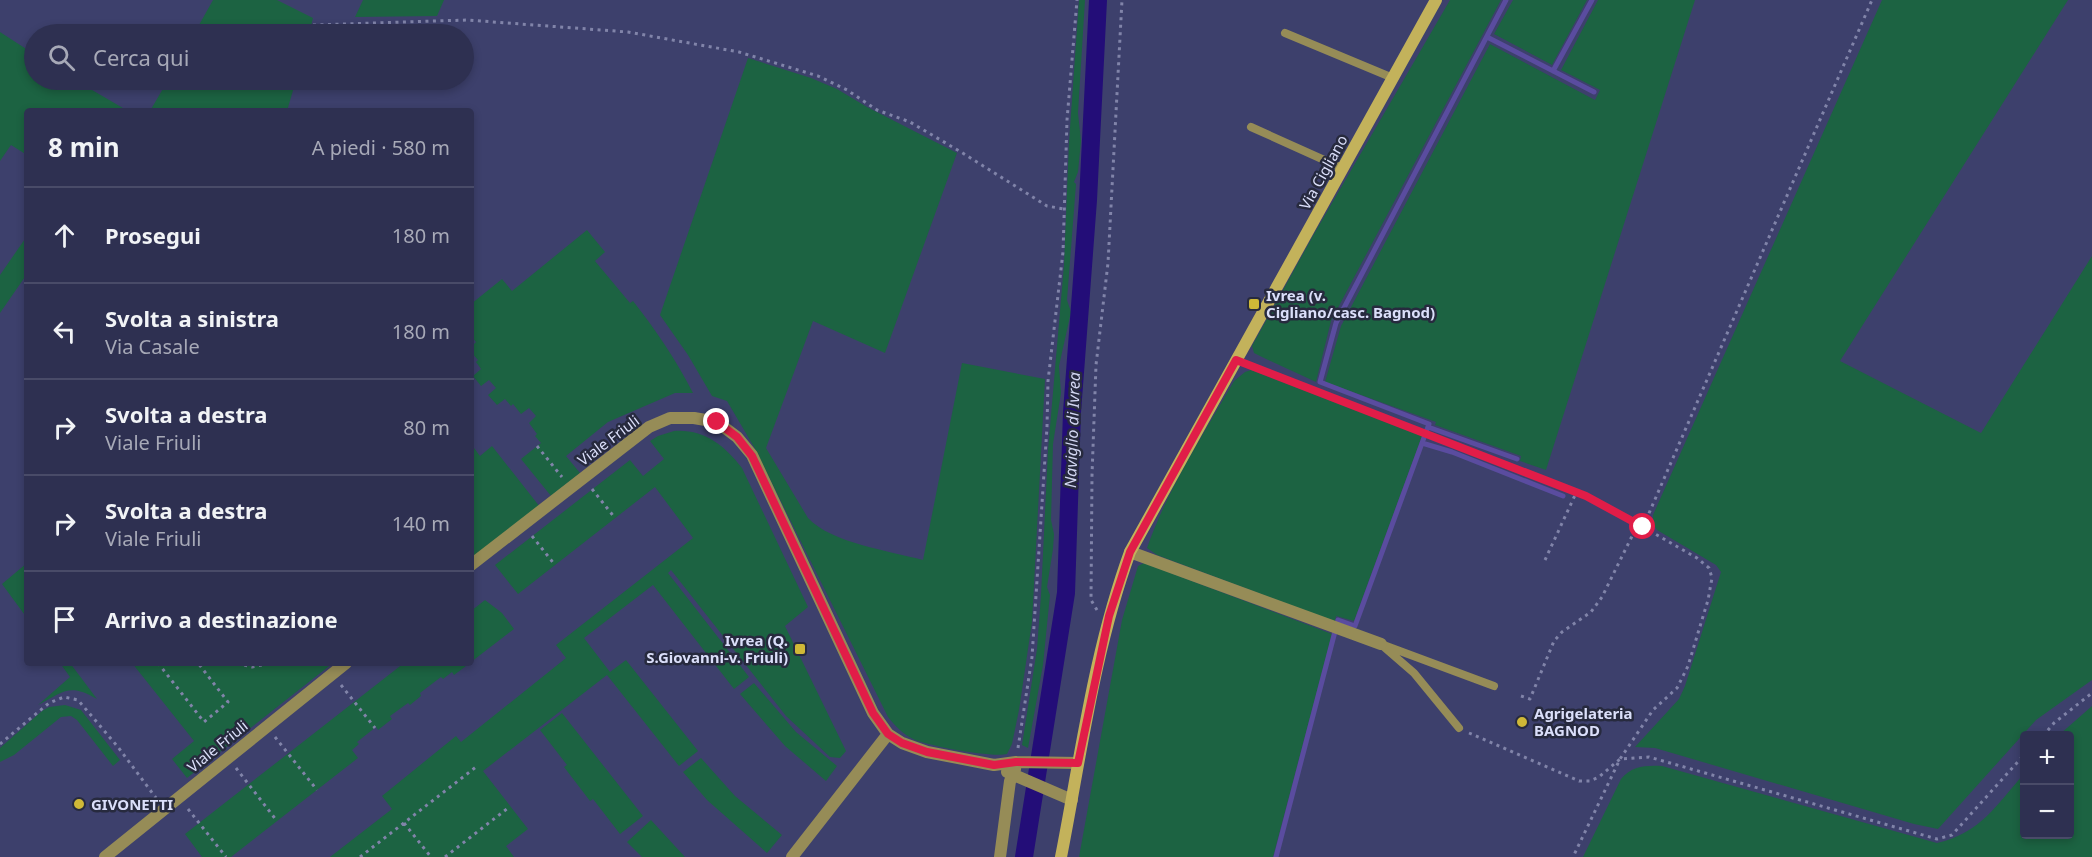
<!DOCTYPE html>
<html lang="it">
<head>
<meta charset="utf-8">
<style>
  body { margin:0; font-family:"Noto Sans",sans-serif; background:#3a3c5b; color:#f1f3f6 }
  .controls { position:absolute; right:18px; bottom:18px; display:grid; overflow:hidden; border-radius:6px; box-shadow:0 3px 9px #0003 }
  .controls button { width:54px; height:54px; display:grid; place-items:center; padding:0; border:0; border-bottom:2px solid #494b68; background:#2e3051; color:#f1f3f6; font:30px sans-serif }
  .stop { position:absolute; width:18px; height:18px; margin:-14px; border:4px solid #e11d48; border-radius:50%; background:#fff }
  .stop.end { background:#e11d48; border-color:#fff; box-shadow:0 2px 6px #0008 }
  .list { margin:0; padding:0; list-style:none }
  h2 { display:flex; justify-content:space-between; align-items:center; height:78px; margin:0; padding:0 24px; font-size:26px }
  h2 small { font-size:20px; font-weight:400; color:#a7a9b7 }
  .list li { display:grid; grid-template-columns:39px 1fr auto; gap:18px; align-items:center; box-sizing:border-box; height:96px; padding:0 24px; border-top:2px solid #494b68 }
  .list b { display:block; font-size:22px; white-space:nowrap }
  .list p { margin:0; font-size:20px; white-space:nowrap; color:#a7a9b7 }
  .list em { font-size:20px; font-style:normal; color:#a7a9b7 }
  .icon { flex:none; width:33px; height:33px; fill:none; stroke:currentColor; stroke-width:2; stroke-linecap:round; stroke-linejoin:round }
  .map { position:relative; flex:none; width:2092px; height:857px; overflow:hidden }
  .search { position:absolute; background:#2e3051; box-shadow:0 3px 9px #0003; left:24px; top:24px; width:450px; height:66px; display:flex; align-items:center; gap:15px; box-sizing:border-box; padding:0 21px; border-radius:33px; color:#a7a9b7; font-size:22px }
  .panel { position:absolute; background:#2e3051; box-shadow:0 3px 9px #0003; left:24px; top:108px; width:450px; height:558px; border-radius:6px }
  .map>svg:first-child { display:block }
  .green { fill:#1c6342 }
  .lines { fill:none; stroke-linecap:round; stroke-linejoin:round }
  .stream { stroke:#5a4c9f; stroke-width:5 }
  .canal { stroke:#230d78; stroke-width:18 }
  .path { stroke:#8184a9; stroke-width:3; stroke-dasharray:3 4.5; stroke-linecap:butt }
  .lane { stroke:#968c57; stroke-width:8 }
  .street { stroke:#968c57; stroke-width:12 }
  .secondary { stroke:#c3b25b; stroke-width:12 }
  .route { stroke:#e11d48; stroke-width:8 }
  .poi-dot { fill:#cfb837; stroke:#272a3e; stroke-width:2 }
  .labels { text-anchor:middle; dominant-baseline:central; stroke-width:5; stroke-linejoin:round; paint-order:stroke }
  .street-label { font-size:15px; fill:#dbdffa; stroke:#272a3e }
  .poi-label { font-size:15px; font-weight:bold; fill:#dbdffa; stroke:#272a3e; text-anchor:start }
  .water-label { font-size:16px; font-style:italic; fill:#d2d6f2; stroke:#272a3e }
</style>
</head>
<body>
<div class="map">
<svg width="2092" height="857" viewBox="0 0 2092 857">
  <rect width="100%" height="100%" fill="#3d406c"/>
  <path class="green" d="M 213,0 L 277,0 L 313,18 L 309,34 L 194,34 Z
    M 363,0 L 444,0 L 437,16 L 355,17 Z
    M 1079,0 L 1085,0 L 1078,113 L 1081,141 L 1078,172 L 1074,182 L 1076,184 L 1067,300 L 1071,312 L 1059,366 L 1061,393 L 1053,444 L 1051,520 L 1054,534 L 1053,549 L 1047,587 L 1050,595 L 1043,665 L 1028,748 L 1022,745 L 1037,649 L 1041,595 L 1048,450 L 1064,265 L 1069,142 Z
    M 1450,0 L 1501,0 L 1331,321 L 1316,382 L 1262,357 L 1254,353 L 1252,346 L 1314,234 Z
    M 1513,0 L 1587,0 L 1552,65 L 1494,34 Z
    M 1598,0 L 1695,0 L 1546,470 L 1520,461 L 1521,456 L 1435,425 L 1436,422 L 1325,382 L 1341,326 L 1490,44 L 1595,100 L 1600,90 L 1561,70 Z
    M 1882,0 L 2068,0 L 1840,361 L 1981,433 L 2092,256 L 2092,680 L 2036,720 L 1938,829 L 1914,824 L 1655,748 L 1635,747 L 1679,699 L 1685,686 L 1721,572 L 1716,565 L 1657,530 L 1653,524 L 1653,515 Z
    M 0,32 L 34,54 L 34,80 L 75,80 L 128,111 L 27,111 L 27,155 L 11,145 L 0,161 Z
    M 748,58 L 811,78 L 837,89 L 867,107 L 957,153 L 885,353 L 813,321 L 766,448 L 808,518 C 831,543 890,551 923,560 L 962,363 L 1045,379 L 1032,622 L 1019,710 L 1012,744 L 1007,754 C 993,758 928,746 913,739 C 903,734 895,726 888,717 L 754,447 L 727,401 L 712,396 L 688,355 L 660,315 Z
    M 168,80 L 296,80 L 287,111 L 150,111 Z
    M 587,230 L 605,252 L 595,261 L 630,303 L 633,301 C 656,330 676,360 693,393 L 675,393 L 608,422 L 566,456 L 580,473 L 551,496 L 521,459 L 541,443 L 535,436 L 537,434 L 529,423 L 536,416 L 529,408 L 521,414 L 513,404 L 511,406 L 505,399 L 497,405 L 488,395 L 496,388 L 489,380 L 481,386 L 473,376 L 481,369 L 476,362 L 478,360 L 471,352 L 471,347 L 476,342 L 471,336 L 471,304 L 502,279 L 512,291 Z
    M 27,236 L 27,274 L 0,313 L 0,275 Z
    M 1251,370 L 1422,436 L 1354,621 L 1336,616 L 1335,622 L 1157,555 L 1147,548 C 1167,490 1203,435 1234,381 L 1245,372 Z
    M 674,431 C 704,429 724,445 742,468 L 808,607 L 785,626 L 846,751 L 840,758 L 830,757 L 786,716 L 671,570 L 668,573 L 749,677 L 734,689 L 653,585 L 584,638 L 610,672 L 626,660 L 698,751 L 679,766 L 607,675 L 483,771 L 528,829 L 506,846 L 514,857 L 330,857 L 392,809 L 382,796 L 456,736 L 461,742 L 566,658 L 556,645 L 693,538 L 655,487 L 518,594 L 495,565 L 630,460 L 643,476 L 664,459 L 650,441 L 658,436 Z
    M 471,444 L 480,456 L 492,446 L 540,507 L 471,561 Z
    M 27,563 L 27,618 L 2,584 Z
    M 1144,563 L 1332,634 L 1273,857 L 1079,857 L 1122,620 L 1138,566 Z
    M 485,600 L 502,613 L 514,629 L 471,662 L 471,611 Z
    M 60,663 L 70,663 L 97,699 C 70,683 64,691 38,705 L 70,677 Z
    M 132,663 L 333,663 L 187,778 L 172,759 L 194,741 Z
    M 404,663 L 470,663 L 454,675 L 452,672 L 443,679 L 441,677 L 420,693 L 421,696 L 410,705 L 408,703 L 390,716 L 392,719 L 378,730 L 376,727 L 357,742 L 359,744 L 352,750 L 358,758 L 231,857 L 202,857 L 185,834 Z
    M 754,683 L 796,732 L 837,766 L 826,781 L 785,746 L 740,694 Z
    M 65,705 L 81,710 L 120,760 L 113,766 L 77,720 L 71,716 L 61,717 L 14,755 L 0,762 L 0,748 L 42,711 L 49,707 Z
    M 2092,706 L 2092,857 L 1583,857 L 1621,779 C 1631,766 1647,765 1662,766 L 1937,843 C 1981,833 1996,805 2024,774 L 2024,834 L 2070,834 L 2070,736 L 2059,735 Z
    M 562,713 L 643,816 L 620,834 L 593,799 L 590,801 L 564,767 L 567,765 L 540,730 Z
    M 701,758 L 735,796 L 782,835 L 767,853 L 707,800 L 683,772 Z
    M 651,820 L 685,857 L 642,857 L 627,842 Z"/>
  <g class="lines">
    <path class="stream" d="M 1487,37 L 1594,92
      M 1553,71 L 1592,0
      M 1428,427 L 1517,459
      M 1422,443 L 1452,452 L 1563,496
      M 1276,857 L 1338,620 L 1355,626 L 1429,424 L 1320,382 L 1336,323 L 1506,0"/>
    <path class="canal" d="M 1024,857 L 1066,593 L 1072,412 L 1088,200 L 1098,0"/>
    <path class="path" d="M 313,25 L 467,20 L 628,32 L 739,52 L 818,76 L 847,90 L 877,110 L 910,122 L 961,152 L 1047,206 L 1064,209
      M 1248,365 L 1445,443 L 1586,496 L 1643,527 L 1697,558 L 1709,568 L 1712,578 L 1708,600 L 1688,666 L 1677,688 L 1653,710 L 1620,759 L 1573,857
      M 537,446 L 562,477
      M 592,489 L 615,518
      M 1643,527 L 1872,0
      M 532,536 L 555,565
      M 1545,560 L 1576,493
      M 1097,610 L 1091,600 L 1092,475 L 1096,365 L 1108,263 L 1122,0
      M 158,663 L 204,722 L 228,702 L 198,663
      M 237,663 L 252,667 L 272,663
      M 341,685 L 375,728
      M 1521,696 L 1530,699 L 1554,641 L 1562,632 L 1591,612 L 1602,597 L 1638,524
      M 1469,733 L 1579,781 L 1590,781 L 1599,777 L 1620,759 L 1649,757 L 1937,839 L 1952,835 L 2024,755
      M 2043,736 L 2054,723 L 2092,693
      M 275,737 L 317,790
      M 0,744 L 49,703 L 64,697 L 78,700 L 118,747 L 156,798
      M 1018,748 L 1032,657 L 1047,427 L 1048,381 L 1063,252 L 1067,120 L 1077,0
      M 236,768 L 277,821
      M 188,809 L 226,857
      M 404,823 L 431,857
      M 360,857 L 476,767
      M 445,857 L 508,808"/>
    <path class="lane" d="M 1285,33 L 1393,78
      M 1251,127 L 1342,168
      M 1381,644 L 1494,686
      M 1384,647 L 1414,673 L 1459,728"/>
    <path class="street" d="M 1130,552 L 1381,644
      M 471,565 L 649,427 L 670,418 L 694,418 L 717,422 L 737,437 L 752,455 L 873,713 L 888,734 L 902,743 L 927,752 L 994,765 L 1016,762 L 1078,763
      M 1007,772 L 1072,800
      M 105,857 L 346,663
      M 792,857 L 888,734
      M 1000,857 L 1010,781 L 1014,776 L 1016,762"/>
    <path class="secondary" d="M 1061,857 C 1081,755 1094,651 1130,552 L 1436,0"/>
  </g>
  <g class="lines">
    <path class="route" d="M 717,422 L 737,437 L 752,456 L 873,713 L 888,734 L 902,743 L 927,752 L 994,765 L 1016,762 L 1078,763 L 1109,616 L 1130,552 L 1236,360 L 1586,496 L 1643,527"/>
  </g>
  <g class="poi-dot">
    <rect x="1248" y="298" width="12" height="12" rx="3"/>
    <rect x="794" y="643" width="12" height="12" rx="3"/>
    <circle cx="1522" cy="722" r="6"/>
    <circle cx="79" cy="804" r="6"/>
  </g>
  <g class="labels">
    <g class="street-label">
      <text transform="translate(1323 172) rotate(-61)">Via Cigliano</text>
      <text transform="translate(608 440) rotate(-37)">Viale Friuli</text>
      <text transform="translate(217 746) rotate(-39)">Viale Friuli</text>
    </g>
    <g class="poi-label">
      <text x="1266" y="295">Ivrea (v.<tspan x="1266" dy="17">Cigliano/casc. Bagnod)</tspan></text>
      <text x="788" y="640" text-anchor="end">Ivrea (Q.<tspan x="788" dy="17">S.Giovanni-v. Friuli)</tspan></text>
      <text x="1534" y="713">Agrigelateria<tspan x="1534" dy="17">BAGNOD</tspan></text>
      <text x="91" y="804">GIVONETTI</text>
    </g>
    <g class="water-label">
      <text transform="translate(1072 430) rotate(-88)">Naviglio di Ivrea</text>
    </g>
  </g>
</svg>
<div class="controls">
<button>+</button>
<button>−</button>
</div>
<div class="stop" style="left:1643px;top:527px"></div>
<div class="stop end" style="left:717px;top:422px"></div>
<div class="search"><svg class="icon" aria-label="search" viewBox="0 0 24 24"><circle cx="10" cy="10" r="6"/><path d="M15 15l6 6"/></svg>Cerca qui</div>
<section class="panel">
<h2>8 min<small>A piedi · 580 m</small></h2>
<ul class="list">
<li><svg class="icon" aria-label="ahead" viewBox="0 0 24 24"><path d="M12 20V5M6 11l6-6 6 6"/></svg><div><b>Prosegui</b></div><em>180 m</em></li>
<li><svg class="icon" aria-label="left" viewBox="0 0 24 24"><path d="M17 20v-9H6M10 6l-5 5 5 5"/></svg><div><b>Svolta a sinistra</b><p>Via Casale</p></div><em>180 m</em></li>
<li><svg class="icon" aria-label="right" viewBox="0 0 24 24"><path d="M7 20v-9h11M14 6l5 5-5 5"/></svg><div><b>Svolta a destra</b><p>Viale Friuli</p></div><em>80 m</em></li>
<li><svg class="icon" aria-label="right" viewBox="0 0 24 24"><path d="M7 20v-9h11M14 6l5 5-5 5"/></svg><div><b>Svolta a destra</b><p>Viale Friuli</p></div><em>140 m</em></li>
<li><svg class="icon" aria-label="arrive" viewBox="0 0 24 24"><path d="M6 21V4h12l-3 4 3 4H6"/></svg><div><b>Arrivo a destinazione</b></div></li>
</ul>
</section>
</div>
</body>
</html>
